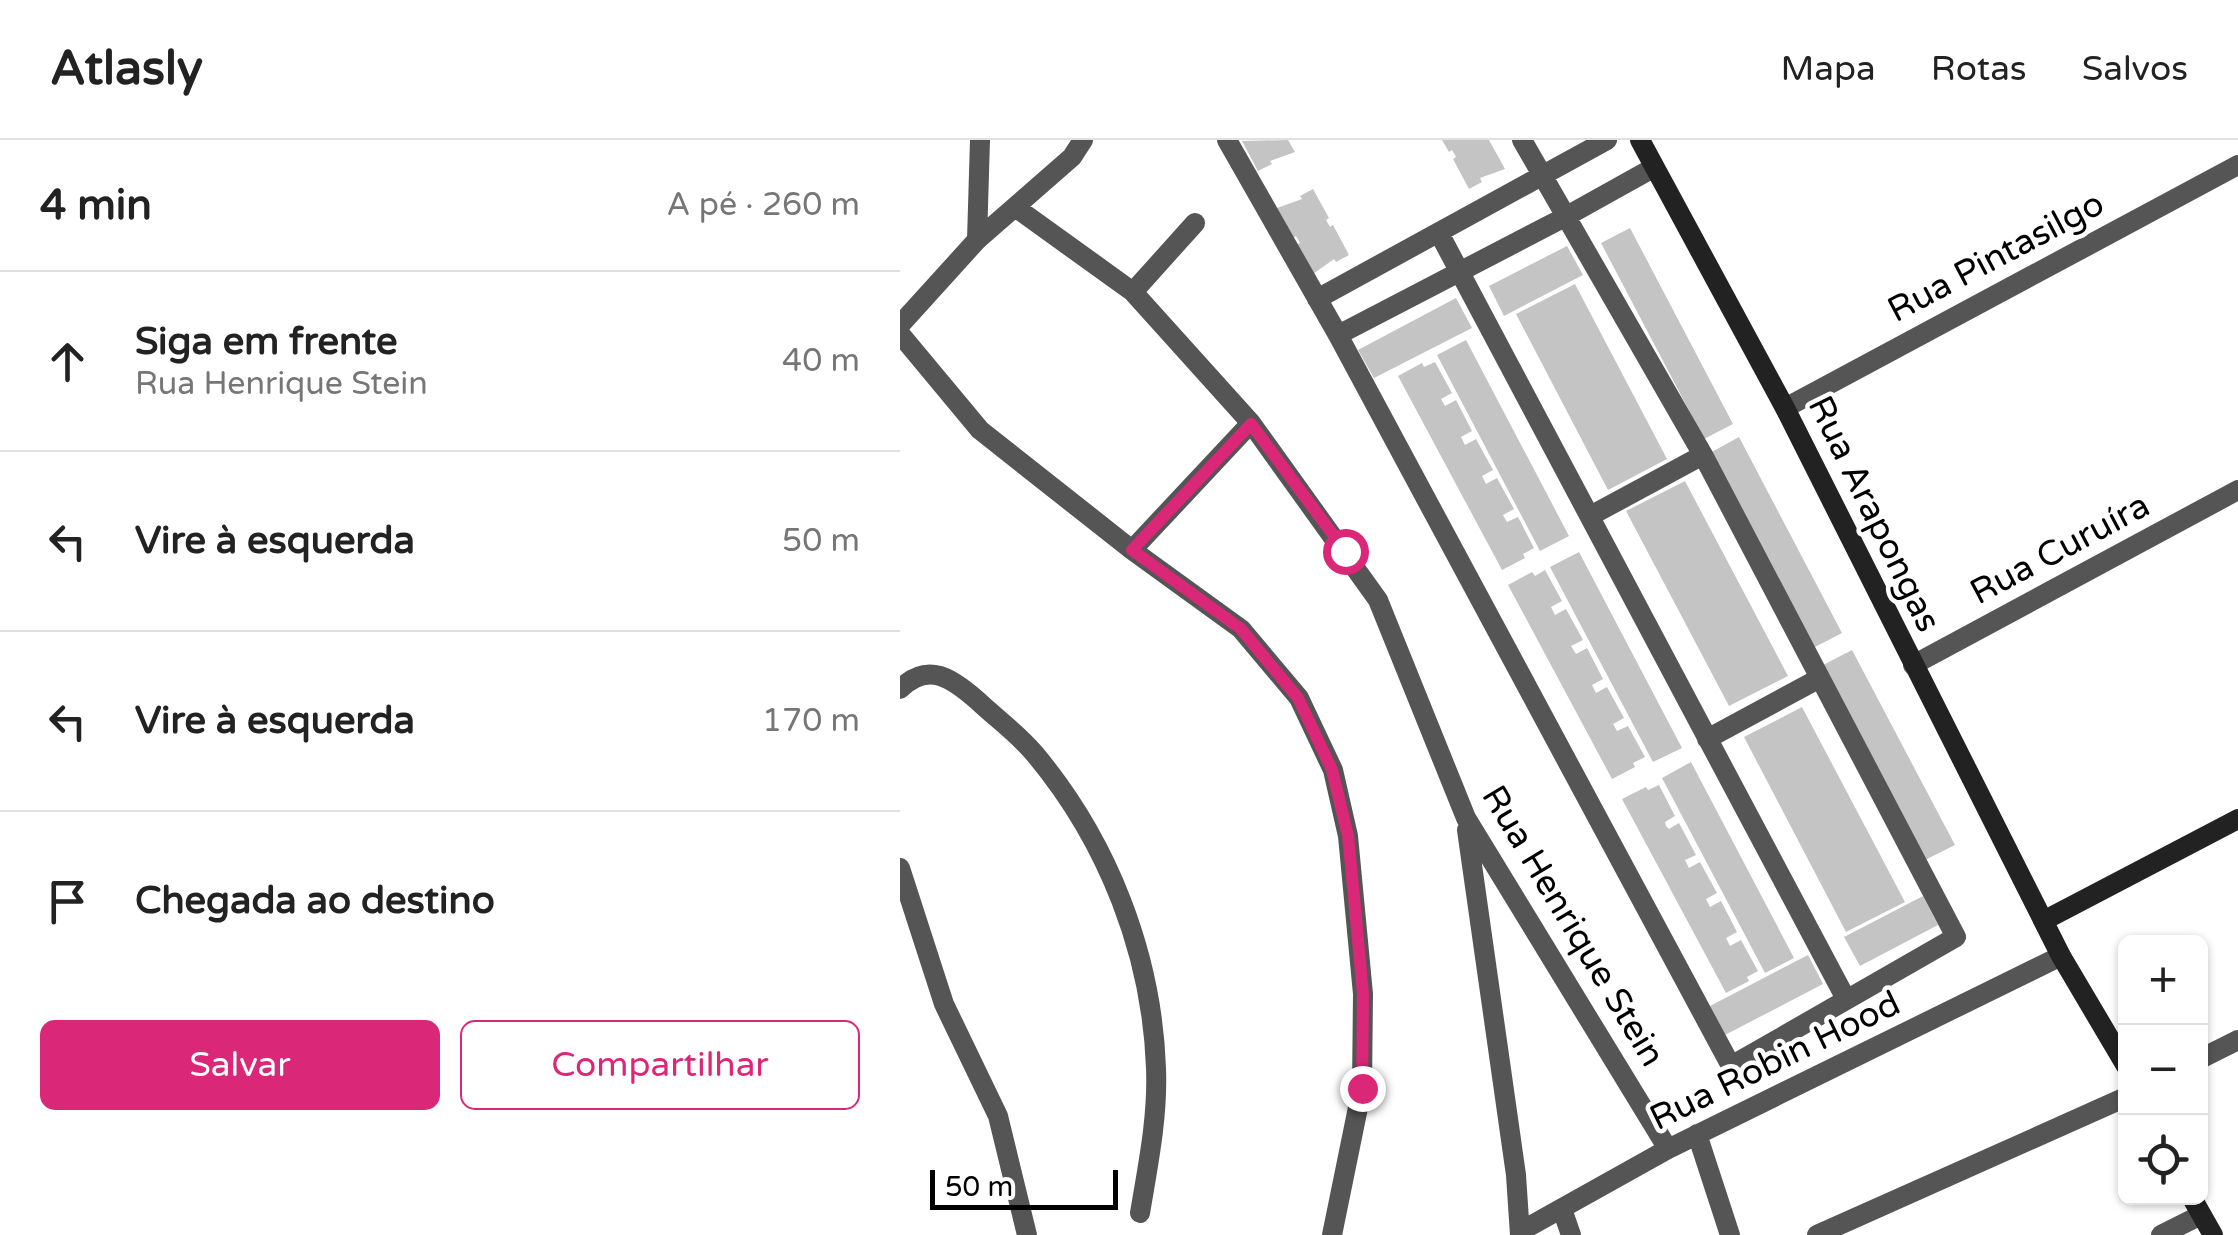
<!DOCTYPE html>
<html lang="pt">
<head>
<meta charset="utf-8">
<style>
  body { margin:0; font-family:"Varela Round",sans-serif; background:#f6f6f6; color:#222 }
  .controls { position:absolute; right:30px; bottom:30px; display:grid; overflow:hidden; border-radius:15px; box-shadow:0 2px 8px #0004 }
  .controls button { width:90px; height:90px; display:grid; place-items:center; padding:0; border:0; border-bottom:2px solid #e0e0e0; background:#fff; color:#222; font:50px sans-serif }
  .scale { position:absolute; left:30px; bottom:25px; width:188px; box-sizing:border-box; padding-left:10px; border:5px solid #000; border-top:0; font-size:28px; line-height:35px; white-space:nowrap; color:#000; -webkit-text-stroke:8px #fff; paint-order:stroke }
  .stop { position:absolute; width:30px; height:30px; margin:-22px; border:8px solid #db2777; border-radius:50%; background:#fff }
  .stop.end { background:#db2777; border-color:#fff; box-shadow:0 2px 10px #0008 }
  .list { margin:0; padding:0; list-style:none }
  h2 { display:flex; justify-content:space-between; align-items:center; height:130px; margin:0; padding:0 40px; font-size:42px }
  h2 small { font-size:32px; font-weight:400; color:#767676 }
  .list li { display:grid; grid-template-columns:65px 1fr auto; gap:30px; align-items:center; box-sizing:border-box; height:180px; padding:0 40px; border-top:2px solid #e0e0e0 }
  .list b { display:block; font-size:38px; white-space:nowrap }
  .list p { margin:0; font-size:32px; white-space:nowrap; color:#767676 }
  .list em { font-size:32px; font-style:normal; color:#767676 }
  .actions { display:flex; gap:20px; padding:30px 40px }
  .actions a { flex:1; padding:22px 0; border:2px solid #db2777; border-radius:15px; text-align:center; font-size:35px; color:#db2777 }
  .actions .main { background:#db2777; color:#fff }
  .icon { flex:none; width:55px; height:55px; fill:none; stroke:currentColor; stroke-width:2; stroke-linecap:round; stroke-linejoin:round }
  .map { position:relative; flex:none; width:1338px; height:1095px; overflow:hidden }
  header { display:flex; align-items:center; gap:60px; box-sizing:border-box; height:140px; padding:0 50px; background:#fff; border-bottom:2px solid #e0e0e0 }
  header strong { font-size:48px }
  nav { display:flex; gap:55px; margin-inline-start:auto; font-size:35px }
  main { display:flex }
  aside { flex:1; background:#fff }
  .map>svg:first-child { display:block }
  .building { fill:#c4c4c4 }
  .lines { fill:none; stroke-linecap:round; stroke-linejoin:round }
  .street { stroke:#555; stroke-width:20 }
  .secondary { stroke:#222; stroke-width:20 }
  .route { stroke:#db2777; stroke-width:12 }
  .labels { text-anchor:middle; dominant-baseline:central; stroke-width:9; stroke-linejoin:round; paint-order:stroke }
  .street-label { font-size:35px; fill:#000; stroke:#fff }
</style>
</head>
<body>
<header>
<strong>Atlasly</strong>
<nav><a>Mapa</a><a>Rotas</a><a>Salvos</a></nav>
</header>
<main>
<aside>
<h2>4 min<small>A pé · 260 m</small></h2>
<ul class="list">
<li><svg class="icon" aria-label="ahead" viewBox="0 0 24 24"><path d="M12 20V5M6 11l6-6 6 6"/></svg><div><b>Siga em frente</b><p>Rua Henrique Stein</p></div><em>40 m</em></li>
<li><svg class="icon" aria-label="left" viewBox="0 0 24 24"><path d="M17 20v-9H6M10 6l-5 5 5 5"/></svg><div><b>Vire à esquerda</b></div><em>50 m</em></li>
<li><svg class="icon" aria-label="left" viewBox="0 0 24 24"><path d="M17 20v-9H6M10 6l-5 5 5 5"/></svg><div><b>Vire à esquerda</b></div><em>170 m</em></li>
<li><svg class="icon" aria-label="arrive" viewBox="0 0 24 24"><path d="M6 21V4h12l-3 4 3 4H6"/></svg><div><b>Chegada ao destino</b></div></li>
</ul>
<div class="actions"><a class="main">Salvar</a><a>Compartilhar</a></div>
</aside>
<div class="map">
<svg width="1338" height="1095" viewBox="0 0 1338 1095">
  <rect width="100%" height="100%" fill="#fff"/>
  <path class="building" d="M 388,0 L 395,12 L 370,21 L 372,24 L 358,31 L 342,1 Z
    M 542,0 L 589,0 L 605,29 L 580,38 L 582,42 L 569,49 L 553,19 L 556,17 L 552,10 L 549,12 Z
    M 413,49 L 429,78 L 426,80 L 430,87 L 433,85 L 449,115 L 436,122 L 434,119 L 413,134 L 396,105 L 400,103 L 396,96 L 393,98 L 377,68 L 402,59 L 400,56 Z
    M 730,88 L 833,284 L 804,299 L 701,103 Z
    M 667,106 L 683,135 L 604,176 L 589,146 Z
    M 675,144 L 767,319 L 708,350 L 616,174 Z
    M 556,158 L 572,188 L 474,238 L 458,210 Z
    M 566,200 L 669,396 L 640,411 L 537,215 Z
    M 535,222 L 552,253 L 541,259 L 545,266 L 556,260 L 572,291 L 561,297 L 565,305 L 576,299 L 593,330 L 582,336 L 586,344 L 597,338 L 614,369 L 603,375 L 607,382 L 618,377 L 634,408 L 623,414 L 625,418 L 602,430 L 498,236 L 522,223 L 524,227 Z
    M 839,297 L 942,493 L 913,508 L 810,313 Z
    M 785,341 L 888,536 L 829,566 L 726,371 Z
    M 679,412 L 782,608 L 753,622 L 650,427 Z
    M 645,430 L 662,461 L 651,467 L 655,475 L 666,469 L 683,500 L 671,506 L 676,514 L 687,508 L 703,539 L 692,545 L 696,553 L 707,547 L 724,578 L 713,584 L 717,591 L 728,586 L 745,617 L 733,623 L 735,627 L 712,639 L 608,445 L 632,432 L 635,436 Z
    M 952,510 L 1055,705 L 1025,720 L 923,525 Z
    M 902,567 L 1005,762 L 946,792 L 844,597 Z
    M 791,622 L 894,818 L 865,833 L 762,638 Z
    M 759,645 L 775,676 L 765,682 L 766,686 L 769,689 L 779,683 L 796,715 L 785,720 L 789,728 L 800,722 L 817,753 L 806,759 L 810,767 L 821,761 L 837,792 L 826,798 L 830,806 L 841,800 L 858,831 L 847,837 L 849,841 L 826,853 L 722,659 L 746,647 L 748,650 Z
    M 1023,756 L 1038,785 L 960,826 L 944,797 Z
    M 908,815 L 923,844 L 825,895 L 810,866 Z"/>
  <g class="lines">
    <path class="street" d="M 327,0 L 438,195 L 831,926 L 1056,797 L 803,315 L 622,0
      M 115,67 L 233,152 L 351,283 L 232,410
      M 539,93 L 946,859
      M 77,100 L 80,0
      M 233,152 L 295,83
      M 417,159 L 707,0
      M 0,185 L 77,100 L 172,17 L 183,0
      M 0,194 L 80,290 L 232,410 L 341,489 L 399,558 L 433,630 L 448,696 L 463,854 L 462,948 L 432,1095
      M 438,195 L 665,77 L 753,28
      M 885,268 L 1338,25
      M 351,283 L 478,460 L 566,678 L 768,1009
      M 690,376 L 803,315
      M 1013,525 L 1338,350
      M 0,549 C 28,521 52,538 78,561 C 96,578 118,594 134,613 C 208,701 252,814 256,928 C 258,977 248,1025 240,1073
      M 807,599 L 920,538
      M 567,690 L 616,1035 L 620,1095
      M 0,728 L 44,864 L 98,976 L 127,1095
      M 1300,919 L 1338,900
      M 797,994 L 830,1095
      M 662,1069 L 671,1095
      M 621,1091 L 768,1009 L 1161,816
      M 917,1095 L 1226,957
      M 1261,1095 L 1301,1075"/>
    <path class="secondary" d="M 740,0 L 885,268 L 1161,816 L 1226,926
      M 1145,780 L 1338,679
      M 1292,1058 L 1313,1095"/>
  </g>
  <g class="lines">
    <path class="route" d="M 445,411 L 351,284 L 232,410 L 341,489 L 398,558 L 432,630 L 448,696 L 454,757 L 463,854 L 462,948"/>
  </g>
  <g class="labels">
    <g class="street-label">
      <text transform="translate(1096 117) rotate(-28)">Rua Pintasilgo</text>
      <text transform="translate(974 374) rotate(64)">Rua Arapongas</text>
      <text transform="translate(1160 409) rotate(-28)">Rua Curuíra</text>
      <text transform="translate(673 786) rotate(59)">Rua Henrique Stein</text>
      <text transform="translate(875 921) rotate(-26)">Rua Robin Hood</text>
    </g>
  </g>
</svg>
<div class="controls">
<button>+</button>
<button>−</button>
<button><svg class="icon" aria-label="locate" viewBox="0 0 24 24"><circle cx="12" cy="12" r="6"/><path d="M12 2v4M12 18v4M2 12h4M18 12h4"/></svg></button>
</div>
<div class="scale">50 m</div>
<div class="stop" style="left:445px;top:411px"></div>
<div class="stop end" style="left:462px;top:948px"></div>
</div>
</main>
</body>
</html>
